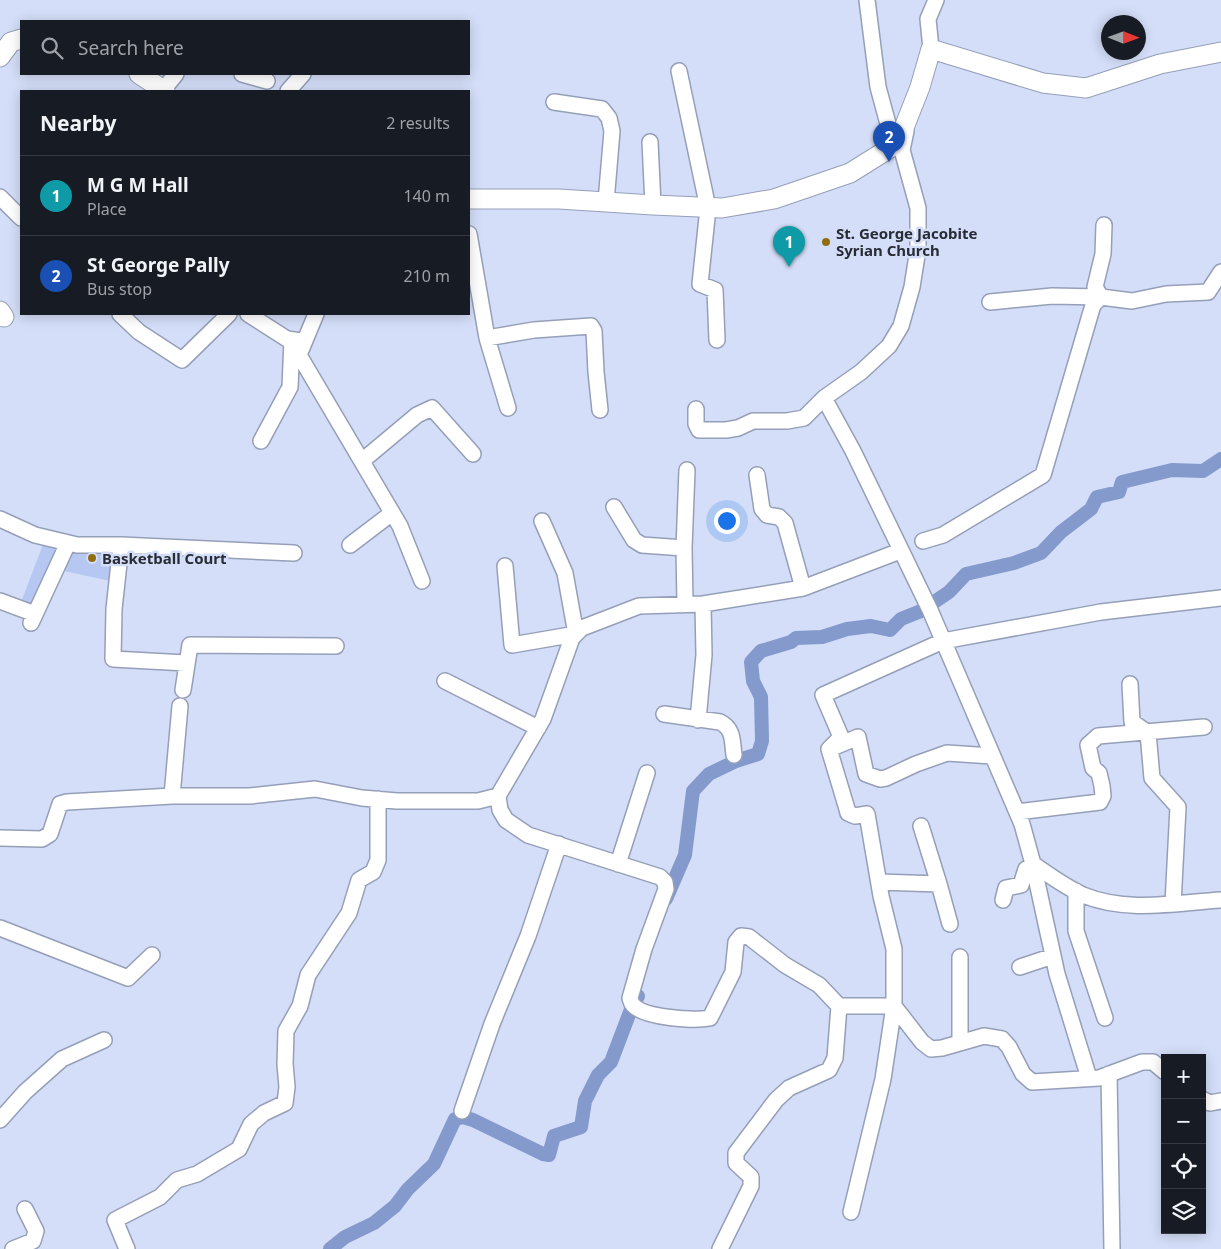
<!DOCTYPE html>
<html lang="en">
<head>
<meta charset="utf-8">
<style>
  body { margin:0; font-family:"Noto Sans",sans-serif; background:#242831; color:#f1f3f6 }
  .controls { position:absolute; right:15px; bottom:15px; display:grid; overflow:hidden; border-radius:0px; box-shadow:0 2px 12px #0003 }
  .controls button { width:45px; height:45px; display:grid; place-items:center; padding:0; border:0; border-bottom:1px solid #363941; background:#171b24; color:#f1f3f6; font:25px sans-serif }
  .compass { position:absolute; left:1101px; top:15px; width:45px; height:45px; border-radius:50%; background:#171b24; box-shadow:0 2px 12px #0003; rotate:91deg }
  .you { position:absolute; left:726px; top:520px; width:18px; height:18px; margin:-12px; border:4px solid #fff; border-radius:50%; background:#1a73e8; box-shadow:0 0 0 8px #1a73e833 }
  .badge { display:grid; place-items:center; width:32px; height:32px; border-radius:50%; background:#7c3aed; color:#fff; font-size:16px; font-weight:700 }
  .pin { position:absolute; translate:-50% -41px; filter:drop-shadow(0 1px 2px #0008) }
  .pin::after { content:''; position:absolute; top:26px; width:18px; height:15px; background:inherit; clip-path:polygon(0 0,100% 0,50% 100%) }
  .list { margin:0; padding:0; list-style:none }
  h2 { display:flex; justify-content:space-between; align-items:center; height:65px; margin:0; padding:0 20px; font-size:21px }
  h2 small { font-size:16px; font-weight:400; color:#9ea1a6 }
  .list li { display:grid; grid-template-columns:32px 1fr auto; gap:15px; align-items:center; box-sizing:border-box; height:80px; padding:0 20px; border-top:1px solid #363941 }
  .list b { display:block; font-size:19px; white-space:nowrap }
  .list p { margin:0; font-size:16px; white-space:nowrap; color:#9ea1a6 }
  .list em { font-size:16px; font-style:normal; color:#9ea1a6 }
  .icon { flex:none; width:28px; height:28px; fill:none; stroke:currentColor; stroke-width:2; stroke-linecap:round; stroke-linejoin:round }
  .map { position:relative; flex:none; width:1221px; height:1249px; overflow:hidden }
  .search { position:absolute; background:#171b24; box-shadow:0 2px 12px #0003; left:20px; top:20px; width:450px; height:55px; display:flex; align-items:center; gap:12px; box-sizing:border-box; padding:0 18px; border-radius:0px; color:#9ea1a6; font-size:19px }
  .panel { position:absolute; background:#171b24; box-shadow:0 2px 12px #0003; left:20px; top:90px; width:450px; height:225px; border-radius:0px }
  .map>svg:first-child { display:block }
  .green { fill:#b6c7f1 }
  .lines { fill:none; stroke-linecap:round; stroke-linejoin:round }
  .canal { stroke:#8499cc; stroke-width:14 }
  .minor-casing { stroke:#959fb8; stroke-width:18 }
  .tertiary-casing { stroke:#959fb8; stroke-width:21 }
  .minor { stroke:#fff; stroke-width:15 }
  .tertiary { stroke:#fff; stroke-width:19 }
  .poi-dot { fill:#8e6e11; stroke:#d4def8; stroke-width:2 }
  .labels { text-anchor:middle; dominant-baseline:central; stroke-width:5; stroke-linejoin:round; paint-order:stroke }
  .poi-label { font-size:15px; font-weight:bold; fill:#282c35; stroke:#d4def8; text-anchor:start }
</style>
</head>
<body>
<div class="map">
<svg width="1221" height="1249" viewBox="0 0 1221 1249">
  <rect width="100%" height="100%" fill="#d4def8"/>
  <path class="green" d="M 44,542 L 61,546 L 37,607 L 21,602 Z
    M 121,545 L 115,582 L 59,570 L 69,546 Z"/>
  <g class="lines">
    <path class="canal" d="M 666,899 L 685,855 L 693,791 L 709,774 L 736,761 L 758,754 L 762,741 L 761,697 L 753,681 L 751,662 L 761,651 L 791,642 L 796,638 L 822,637 L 847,629 L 871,626 L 890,630 L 901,619 L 921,611 L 949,592 L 966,574 L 1014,563 L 1041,553 L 1061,532 L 1091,509 L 1097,497 L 1119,492 L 1122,482 L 1172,470 L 1203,471 L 1221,459
      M 330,1249 L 345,1237 L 374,1223 L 395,1206 L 408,1189 L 434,1164 L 455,1119 L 463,1117 L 473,1120 L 543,1154 L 549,1155 L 554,1136 L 581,1127 L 585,1101 L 598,1075 L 611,1062 L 630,1012 L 638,996"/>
    <g class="minor-casing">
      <path id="minor" d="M 867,0 L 878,87 L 894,146
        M 931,49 L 928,19 L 936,0
        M 679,71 L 708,208 L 700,284 L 715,290 L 717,340
        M 242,74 L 267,81
        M 163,90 L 176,74
        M 288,91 L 303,74
        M 554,102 L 602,109 L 609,118 L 612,131 L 606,202
        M 650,142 L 653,205
        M 0,197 L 21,218
        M 469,234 L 487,338 L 508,408
        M 1101,297 L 1095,287 L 1103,254 L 1104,225
        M 990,302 L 1052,296 L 1101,297
        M 120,314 L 139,332 L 182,360 L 229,314
        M 248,314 L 287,339 L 301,341
        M 316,314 L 299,355 L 400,526 L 422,581
        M 487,338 L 534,330 L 591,326 L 594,331 L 596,372 L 600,410
        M 824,398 L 853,451 L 930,610 L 1022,824 L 1033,864 C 1049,875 1065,887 1083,895 C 1127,913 1175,903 1221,900
        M 696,409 L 696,424 L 699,430 L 726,430 L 738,428 L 753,421 L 787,421 L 804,418 L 824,398 L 861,372 L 889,346 L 901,326 L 912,287 L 918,249 L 918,208 L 902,150 L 906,131
        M 261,441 L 290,387 L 292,340
        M 362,461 L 417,415 L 432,408 L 473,454
        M 757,475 L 762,509 L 767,515 L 779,517 L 785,523 L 803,588
        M 614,507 L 634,540 L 642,545 L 684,548
        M 0,519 L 35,535 L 77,545 L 121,545 L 114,609 L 113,659 L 186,663
        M 923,541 L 943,535 L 1043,475 L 1093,305 L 1101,297 L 1132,301 L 1166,294 L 1208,292 L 1221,272
        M 121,545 L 294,553
        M 350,545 L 392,513
        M 505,566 L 512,645 L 576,634 L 565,573 L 542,521
        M 0,601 L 35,614
        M 685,604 L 684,548 L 687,470
        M 31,623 L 68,543
        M 445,681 L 538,728
        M 1130,684 L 1132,722 L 1148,733 L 1152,778 L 1178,807 L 1173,904
        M 183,690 L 190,645 L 336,646
        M 664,714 L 720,722 C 734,729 732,741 734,755
        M 698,720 L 704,655 L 703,604
        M 832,748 L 858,737 L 866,774 L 880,779 L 886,778 L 916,764 L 947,753 L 992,756
        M 172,796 L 180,706
        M 1017,812 L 1100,802 L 1103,796 L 1102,786 L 1099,773 L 1093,768 L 1088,745 L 1098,736 L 1204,727
        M 921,826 L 939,884
        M 0,838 L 42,839 L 50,834 L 60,804 L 67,802 L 172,796 L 250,796 L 315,789 L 362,798 L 397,801 L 478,801 L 498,796
        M 618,864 L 647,773
        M 879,882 L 939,884 L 950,924
        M 1076,891 L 1076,931 L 1105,1018
        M 1003,900 L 1006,888 L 1021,885 L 1026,869 L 1033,864 L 1057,974 L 1089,1078
        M 0,928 L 128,978 L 152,955
        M 1020,967 L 1053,956
        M 839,1006 L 894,1006 L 883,1079 L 851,1212
        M 960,1043 L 960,957
        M 1165,1072 L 1153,1062 L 1142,1062 L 1099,1078 L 1032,1082 L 1023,1074 L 1009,1047 L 1002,1039 L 984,1036 L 942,1048 L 931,1049 L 922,1042 L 894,1006 L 894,949 L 881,896 L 867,814 L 855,816 L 848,813 L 847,809 L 829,749 L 841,737 L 823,695 L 943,641 L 1101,612 L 1221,598
        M 1109,1074 L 1112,1249
        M 1202,1099 L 1210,1103 L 1221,1101
        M 462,1111 L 492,1024 L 528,936 L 559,844
        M 0,1120 L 25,1092 L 62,1059 L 104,1040
        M 13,1249 L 33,1241 L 36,1231 L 25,1209
        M 127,1249 L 115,1220 L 160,1197 L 177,1180 L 197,1174 L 239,1149 L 251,1124 L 264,1113 L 285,1103 L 287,1087 L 285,1064 L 286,1031 L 300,1006 L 308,975 L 349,913 L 359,880 L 373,872 L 378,860 L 378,799
        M 720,1249 L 751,1186 L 751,1177 L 736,1163 L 736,1153 L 776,1100 L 789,1088 L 829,1070 L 835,1058 L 839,1006 L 819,985 L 785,965 L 749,937 L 741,936 L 736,942 L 733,972 L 710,1018 C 695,1021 644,1018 633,1005 C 631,1003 631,1001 630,998 L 644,949 L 666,889 L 665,882 L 660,877 L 528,835 L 506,820 L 500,810 L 498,796 L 543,719 L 572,638 L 582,628 L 639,606 L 703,604 L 803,588 L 900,551"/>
    </g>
    <g class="tertiary-casing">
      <path id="tertiary" d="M 0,57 L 11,42 L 21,39
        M 139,74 L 165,91
        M 469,199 L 559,199 L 653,205 L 722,208 L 774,199 L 850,173 L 898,143 L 920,87 L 931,49 L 1043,83 L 1086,88 L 1160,64 L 1221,52
        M 0,311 L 4,317"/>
    </g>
    <use href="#minor" class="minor"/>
    <use href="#tertiary" class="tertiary"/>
  </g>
  <g class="poi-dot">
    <circle cx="826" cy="242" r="5"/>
    <circle cx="92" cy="558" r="5"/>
  </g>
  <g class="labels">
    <g class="poi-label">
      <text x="836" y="233">St. George Jacobite<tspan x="836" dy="17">Syrian Church</tspan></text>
      <text x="102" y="558">Basketball Court</text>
    </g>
  </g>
</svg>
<div class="controls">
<button>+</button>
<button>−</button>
<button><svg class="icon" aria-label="locate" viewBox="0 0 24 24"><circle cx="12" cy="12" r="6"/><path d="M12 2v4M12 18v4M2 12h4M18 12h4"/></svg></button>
<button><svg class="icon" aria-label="layers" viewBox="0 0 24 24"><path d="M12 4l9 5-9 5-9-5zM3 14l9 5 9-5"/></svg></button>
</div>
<svg class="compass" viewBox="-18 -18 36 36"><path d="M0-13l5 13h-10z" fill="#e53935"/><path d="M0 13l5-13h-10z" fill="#9ea1a6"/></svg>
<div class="you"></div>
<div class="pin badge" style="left:789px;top:267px;background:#0f9aa8">1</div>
<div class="pin badge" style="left:889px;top:162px;background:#1a4fb4">2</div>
<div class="search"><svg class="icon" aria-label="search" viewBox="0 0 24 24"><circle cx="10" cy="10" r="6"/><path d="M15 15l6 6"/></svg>Search here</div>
<section class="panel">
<h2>Nearby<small>2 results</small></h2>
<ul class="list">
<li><span class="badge" style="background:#0f9aa8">1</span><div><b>M G M Hall</b><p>Place</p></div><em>140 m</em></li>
<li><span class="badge" style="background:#1a4fb4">2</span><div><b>St George Pally</b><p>Bus stop</p></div><em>210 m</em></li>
</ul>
</section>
</div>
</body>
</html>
